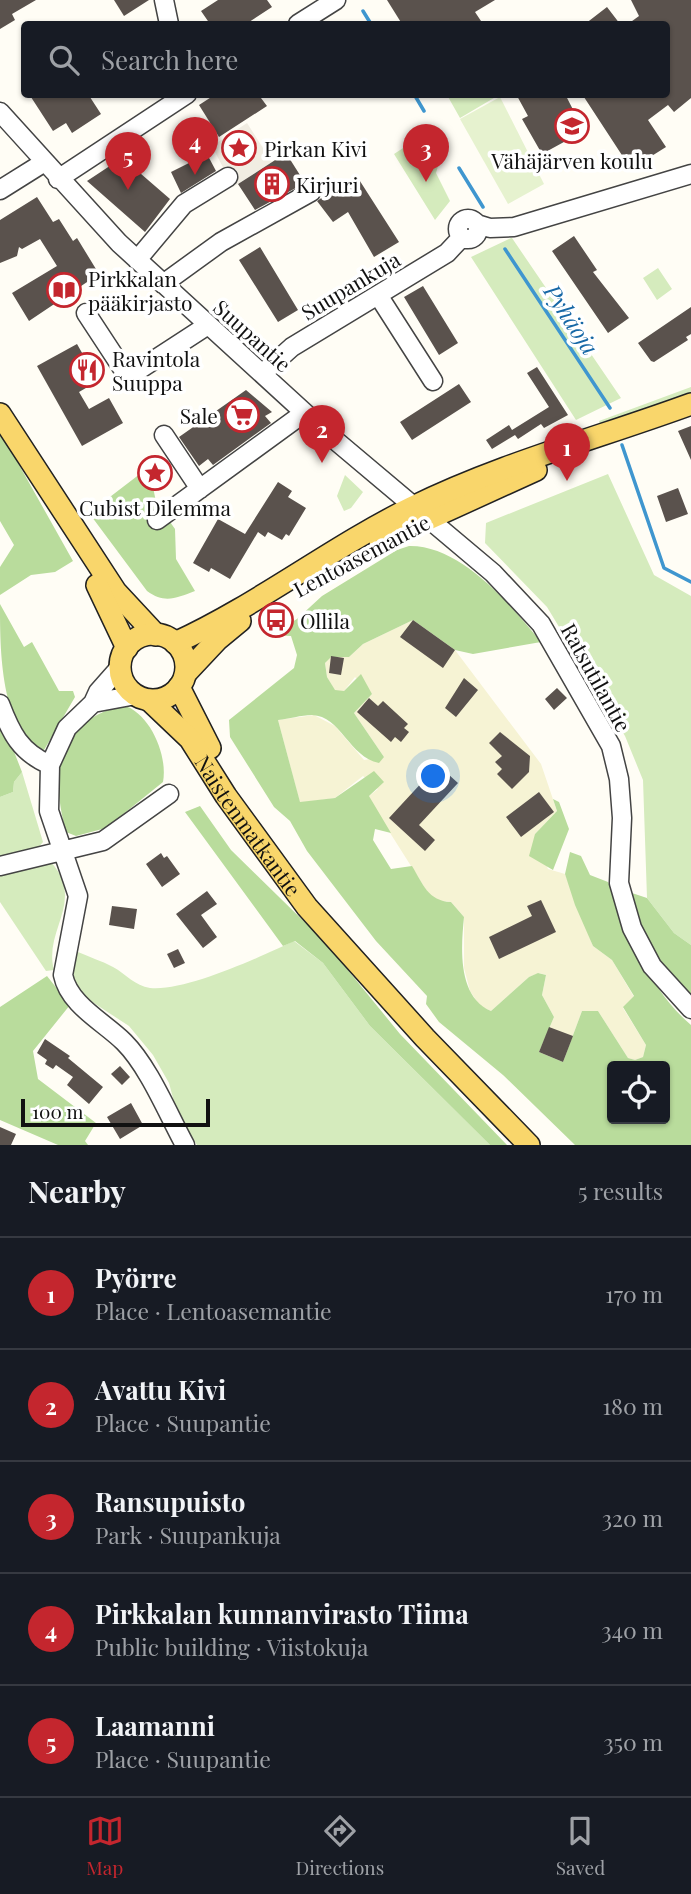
<!DOCTYPE html>
<html lang="en">
<head>
<meta charset="utf-8">
<style>
  body { margin:0; font-family:"Playfair Display",serif; background:#20242c; color:#f1f3f6 }
  .controls { position:absolute; right:21px; bottom:21px; display:grid; overflow:hidden; border-radius:7px; box-shadow:0 2px 5px #0004 }
  .controls button { width:63px; height:63px; display:grid; place-items:center; padding:0; border:0; border-bottom:2px solid #363941; background:#171b24; color:#f1f3f6; font:35px sans-serif }
  .scale { position:absolute; left:21px; bottom:18px; width:189px; box-sizing:border-box; padding-left:7px; border:4px solid #111; border-top:0; font-size:19px; line-height:24px; white-space:nowrap; color:#111; -webkit-text-stroke:5px #fff; paint-order:stroke }
  .you { position:absolute; left:434px; top:777px; width:24px; height:24px; margin:-18px; border:5px solid #fff; border-radius:50%; background:#1a73e8; box-shadow:0 0 0 10px #1a73e833 }
  .badge { display:grid; place-items:center; width:46px; height:46px; border-radius:50%; background:#c4262e; color:#fff; font-size:23px; font-weight:700 }
  .pin { position:absolute; translate:-50% -58px; filter:drop-shadow(0 2px 4px #0008) }
  .pin::after { content:''; position:absolute; top:37px; width:24px; height:21px; background:inherit; clip-path:polygon(0 0,100% 0,50% 100%) }
  .list { margin:0; padding:0; list-style:none }
  h2 { display:flex; justify-content:space-between; align-items:center; height:91px; margin:0; padding:0 28px; font-size:30px }
  h2 small { font-size:23px; font-weight:400; color:#9ea1a6 }
  .list li { display:grid; grid-template-columns:46px 1fr auto; gap:21px; align-items:center; box-sizing:border-box; height:112px; padding:0 28px; border-top:2px solid #363941 }
  .list b { display:block; font-size:26px; white-space:nowrap }
  .list p { margin:0; font-size:23px; white-space:nowrap; color:#9ea1a6 }
  .list em { font-size:23px; font-style:normal; color:#9ea1a6 }
  .icon { flex:none; width:38px; height:38px; fill:none; stroke:currentColor; stroke-width:2; stroke-linecap:round; stroke-linejoin:round }
  .map { position:relative; flex:none; width:691px; height:1145px; overflow:hidden }
  .search { position:absolute; background:#171b24; box-shadow:0 2px 5px #0004; left:21px; right:21px; top:21px; height:77px; display:flex; align-items:center; gap:18px; box-sizing:border-box; padding:0 24px; border-radius:7px; color:#9ea1a6; font-size:26px }
  .sheet { height:651px; background:#171b24 }
  nav { display:flex; justify-content:space-around; align-items:center; box-sizing:border-box; height:98px; border-top:2px solid #363941; background:#171b24; font-size:19px; color:#9ea1a6 }
  nav a { display:grid; justify-items:center; gap:4px }
  nav .on { color:#c4262e }
  .map>svg:first-child { display:block }
  .farmland { fill:#f6f3d4 }
  .green { fill:#d5ebbd }
  .forest { fill:#b9dc9c; fill-rule:evenodd }
  .pitch { fill:#e6f2cf }
  .plaza { fill:#f1ede2 }
  .lines { fill:none; stroke-linecap:round; stroke-linejoin:round }
  .stream { stroke:#3f96cf; stroke-width:3.5 }
  .building { fill:#5a524d }
  .minor-casing { stroke:#444; stroke-width:21 }
  .major-casing { stroke:#222; stroke-width:24 }
  .minor { stroke:#fff; stroke-width:18 }
  .major { stroke:#f9d66b; stroke-width:21 }
  .labels { text-anchor:middle; dominant-baseline:central; stroke-width:7; stroke-linejoin:round; paint-order:stroke }
  .poi-label { font-size:21px; fill:#111; stroke:#fff; text-anchor:start }
  .street-label { font-size:21px; fill:#111; stroke:#fff }
  .water-label { font-size:23px; font-style:italic; fill:#1768a6; stroke:#fff }
</style>
</head>
<body>
<div class="map">
<svg width="691" height="1145" viewBox="0 0 691 1145">
  <rect width="100%" height="100%" fill="#fffdf5"/>
  <path class="farmland" d="M 413,620 L 455,650 L 541,764 L 557,811 L 535,834 L 548,869 L 565,874 L 593,946 L 612,960 L 634,997 L 623,1008 L 646,1045 L 643,1057 L 635,1060 L 628,1058 L 598,1011 L 582,1011 L 563,1062 L 539,1052 L 554,1017 L 542,995 L 546,975 L 539,973 L 529,977 L 491,1011 L 480,1006 L 470,991 L 464,968 L 464,917 L 451,902 L 435,900 L 430,896 L 373,806 L 369,796 L 378,789 L 363,776 L 335,798 L 300,803 L 278,720 L 314,715 L 335,726 L 364,760 L 384,757 L 354,713 L 372,694 L 355,677 L 344,691 L 335,691 L 327,677 L 325,663 L 331,656 L 349,657 L 363,644 Z"/>
  <path class="green" d="M 499,95 L 460,118 L 447,95 L 499,94 Z
    M 435,134 L 443,149 L 436,173 L 450,201 L 435,220 L 394,154 L 420,137 Z
    M 511,238 L 512,238 L 621,398 L 576,420 L 471,257 Z
    M 658,268 L 672,289 L 657,300 L 643,278 Z
    M 691,387 L 691,394 L 601,427 L 599,421 Z
    M 608,474 L 654,575 L 691,596 L 691,945 L 674,933 L 647,898 L 643,780 L 625,736 L 547,607 L 485,543 L 486,523 Z
    M 345,475 L 363,492 L 351,508 L 344,511 L 337,496 Z
    M 22,772 L 43,842 L 37,849 L 0,859 L 0,797 L 13,792 L 14,782 Z
    M 51,862 C 86,902 43,930 54,970 L 46,971 L 0,902 L 0,873 Z
    M 294,941 L 323,963 L 370,1026 L 490,1145 L 197,1145 L 177,1113 L 169,1083 L 153,1055 L 129,1026 L 80,994 L 74,979 L 73,961 L 78,952 C 89,957 102,961 113,967 C 126,974 135,986 150,988 C 185,992 262,956 294,941 Z"/>
  <path class="forest" d="M 0,431 L 73,561 L 55,572 L 31,575 L 0,595 L 0,567 L 14,545 L 0,521 Z
    M 149,467 L 156,502 L 175,529 L 176,559 L 195,591 C 176,598 165,604 147,591 L 89,513 Z
    M 409,546 C 461,545 510,604 541,642 L 473,654 L 455,650 L 413,620 L 363,644 L 349,657 L 331,657 L 325,663 L 327,677 L 335,690 L 344,691 L 361,674 L 372,694 L 354,713 L 384,757 L 379,763 C 349,757 341,716 312,715 C 301,715 289,719 278,720 L 300,802 L 335,798 L 374,771 L 384,782 L 369,796 L 391,833 L 375,829 L 373,840 L 391,869 L 412,866 C 423,884 428,901 451,902 L 464,917 C 461,947 457,997 491,1011 L 529,977 L 538,973 L 546,975 L 542,995 L 554,1017 L 539,1052 L 563,1062 L 582,1011 L 598,1011 L 628,1058 L 635,1060 L 643,1057 L 646,1045 L 623,1007 L 634,996 L 612,960 L 593,946 L 575,905 L 565,874 L 570,852 L 581,856 L 590,875 L 608,882 C 632,933 646,987 691,1025 L 691,1145 L 575,1145 L 503,1075 L 439,1022 L 426,1004 L 427,996 L 376,941 L 307,851 L 290,821 L 274,807 L 230,737 L 229,720 L 294,668 L 297,655 L 291,636 L 270,635 L 297,619 L 322,596 L 397,550 ZM 612,1066 L 665,1066 L 665,1119 L 612,1119 Z
    M 0,604 L 24,647 L 32,642 L 59,691 L 73,691 L 75,697 L 44,750 C 0,733 0,648 0,604 Z
    M 123,705 C 150,713 168,755 163,782 L 106,828 L 76,836 L 66,832 C 50,772 56,723 123,705 Z
    M 0,716 L 22,772 L 14,782 L 13,792 L 0,797 Z
    M 553,799 L 559,802 L 569,829 L 553,870 L 529,856 L 535,834 L 557,811 Z
    M 200,806 L 231,850 L 325,942 L 400,1034 L 507,1145 L 490,1145 L 370,1026 L 323,963 L 295,941 L 283,946 L 185,812 Z
    M 632,893 L 647,898 L 674,933 L 691,945 L 691,997 C 662,966 640,938 628,897 Z
    M 47,976 L 70,1005 L 33,1051 L 38,1079 L 96,1123 L 85,1141 L 88,1145 L 58,1145 L 0,1120 L 0,1007 Z"/>
  <path class="pitch" d="M 500,97 L 544,184 L 508,204 L 460,119 Z"/>
  <path class="plaza" d="M 247,123 L 272,162 L 233,187 L 212,146 Z"/>
  <g class="lines">
    <path class="stream" d="M 363,11 L 371,24
      M 414,94 L 424,111
      M 459,168 L 483,207
      M 505,249 L 610,408
      M 622,445 L 664,568 L 691,582"/>
  </g>
  <path class="building" d="M 0,0 L 36,0 L 12,14 L 15,20 L 0,29 Z
    M 114,0 L 149,0 L 124,16 Z
    M 218,0 L 267,0 L 272,7 L 246,24 L 210,24 L 201,11 Z
    M 387,0 L 495,0 L 475,12 L 481,21 L 475,24 L 402,24 Z
    M 631,0 L 691,0 L 691,98 L 674,112 L 668,105 L 648,120 L 666,147 L 631,169 L 582,94 L 667,94 L 667,24 L 628,24 L 639,16 Z
    M 607,7 L 620,24 L 585,24 Z
    M 29,94 L 88,94 L 101,114 L 72,133 L 66,123 L 53,131 Z
    M 216,94 L 258,94 L 267,106 L 219,137 L 199,105 Z
    M 516,94 L 565,94 L 584,131 L 542,154 L 522,119 L 528,116 Z
    M 134,150 L 141,158 L 133,167 L 170,199 L 145,232 L 87,181 Z
    M 286,153 L 305,183 L 255,210 L 238,184 Z
    M 207,154 L 216,171 L 181,193 L 171,172 Z
    M 358,178 L 399,242 L 374,257 L 348,212 L 333,222 L 317,201 L 348,180 L 350,183 Z
    M 37,197 L 53,222 L 59,219 L 73,241 L 77,238 L 99,274 L 29,321 L 12,293 L 57,266 L 40,239 L 22,249 L 19,247 L 17,256 L 0,263 L 0,220 Z
    M 574,236 L 597,270 L 593,272 L 629,318 L 608,333 L 552,251 Z
    M 260,247 L 298,310 L 278,322 L 239,260 Z
    M 423,286 L 458,343 L 439,355 L 404,297 Z
    M 691,307 L 691,334 L 686,337 L 688,340 L 654,362 L 651,361 L 638,343 Z
    M 77,344 L 98,381 L 79,392 L 89,409 L 109,398 L 123,423 L 82,446 L 37,366 Z
    M 537,367 L 568,415 L 544,428 L 541,424 L 518,439 L 515,435 L 492,449 L 486,440 L 509,425 L 512,430 L 549,407 L 527,373 Z
    M 459,384 L 471,402 L 412,440 L 400,422 Z
    M 246,390 L 272,412 L 265,416 L 271,423 L 213,465 L 208,459 L 199,466 L 179,437 Z
    M 691,426 L 691,460 L 678,431 Z
    M 278,482 L 292,491 L 288,497 L 306,508 L 289,536 L 286,534 L 282,540 L 268,532 L 265,537 L 258,532 L 230,579 L 211,568 L 209,572 L 193,563 L 218,519 L 245,534 Z
    M 678,488 L 688,514 L 666,522 L 657,496 Z
    M 413,620 L 455,650 L 443,668 L 400,637 Z
    M 331,656 L 344,658 L 341,675 L 329,673 Z
    M 464,678 L 478,690 L 456,717 L 445,708 Z
    M 557,688 L 567,698 L 554,710 L 545,699 Z
    M 369,698 L 378,706 L 383,701 L 408,724 L 404,728 L 409,732 L 401,742 L 395,737 L 391,742 L 357,712 Z
    M 500,732 L 530,756 L 529,772 L 512,789 L 497,774 L 502,769 L 495,762 L 502,756 L 489,743 Z
    M 438,765 L 458,783 L 419,825 L 435,840 L 425,851 L 389,818 Z
    M 539,792 L 554,812 L 521,837 L 506,817 Z
    M 161,853 L 164,858 L 167,856 L 180,874 L 162,887 L 146,864 Z
    M 207,891 L 217,904 L 201,915 L 217,937 L 203,948 L 176,914 Z
    M 541,900 L 556,932 L 499,959 L 489,937 L 532,916 L 527,906 Z
    M 112,906 L 137,909 L 134,929 L 109,925 Z
    M 178,949 L 185,963 L 174,968 L 167,954 Z
    M 549,1027 L 573,1036 L 563,1062 L 539,1052 Z
    M 45,1039 L 70,1056 L 68,1058 L 103,1087 L 89,1104 L 67,1085 L 73,1077 L 56,1065 L 53,1069 L 45,1064 L 47,1060 L 37,1053 Z
    M 120,1066 L 130,1077 L 122,1085 L 111,1074 Z
    M 131,1103 L 143,1125 L 120,1139 L 107,1117 Z
    M 0,1127 L 16,1134 L 11,1145 L 0,1145 Z"/>
  <g class="lines">
    <g class="minor-casing">
      <path id="minor" d="M 164,0 L 169,24
        M 298,24 L 336,0
        M 0,112 L 119,243 L 329,435 L 493,573 L 541,624 L 611,746 L 619,779 L 622,818 L 619,883 L 632,928 L 652,966 L 691,1009
        M 58,179 L 187,94
        M 0,190 L 43,163
        M458 229a10 10 0 1 1 20 0a10 10 0 1 1-20 0Z
        M 477,224 L 490,228 L 514,227 L 691,174
        M 137,260 L 184,204 L 228,177
        M 163,284 L 221,242 L 311,192
        M 378,295 L 433,381
        M 86,313 L 128,377 L 208,325
        M 263,373 L 292,347 L 447,253 L 462,237
        M 164,435 L 200,489
        M 157,520 L 304,413
        M 121,666 L 98,692 L 93,703 L 67,728 L 50,765 L 49,811 L 78,896 L 63,975 C 69,1005 104,1022 124,1042 C 149,1067 168,1114 185,1145
        M 93,703 L 136,695
        M 0,704 C 11,733 20,752 50,765
        M 0,866 L 103,841 L 169,794"/>
    </g>
    <g class="major-casing">
      <g id="major">
        <path d="M 0,414 L 116,592 L 156,635"/>
        <path d="M 380,541 L 536,470"/>
        <path d="M 97,585 L 127,648"/>
        <circle cx="153" cy="667" r="33"/>
        <path d="M 175,643 C 258,605 330,548 411,508 C 500,464 598,438 691,404"/>
        <path d="M 186,673 L 217,640 L 240,621"/>
        <path d="M 179,687 L 210,748"/>
        <path id="s1" d="M 149,700 L 190,739 L 226,796 L 307,907 L 425,1038 L 529,1145"/>
      </g>
    </g>
    <use href="#minor" class="minor"/>
    <use href="#major" class="major"/>
  </g>
  <defs>
    <g id="school-ring" transform="scale(1.75)"><circle r="9.5" fill="#fff" stroke="#c4262e" stroke-width="1.5"/><path d="M0-5L7-2L0 1L-7-2ZM-4 1L0 2.5L4 1V4Q0 6-4 4Z" fill="#c4262e"/></g>
    <g id="sight-ring" transform="scale(1.75)"><circle r="9.5" fill="#fff" stroke="#c4262e" stroke-width="1.5"/><path d="M0-6L1.8-2.2L6-1.7L2.9 1.2L3.7 5.4L0 3.3L-3.7 5.4L-2.9 1.2L-6-1.7L-1.8-2.2Z" fill="#c4262e"/></g>
    <g id="building-ring" transform="scale(1.75)"><circle r="9.5" fill="#fff" stroke="#c4262e" stroke-width="1.5"/><path d="M-4-6H4V6H1V3H-1V6H-4ZM-2.5-4.3h1.7v1.8h-1.7ZM.8-4.3h1.7v1.8H.8ZM-2.5-1h1.7V.8h-1.7ZM.8-1h1.7V.8H.8Z" fill="#c4262e"/></g>
    <g id="library-ring" transform="scale(1.75)"><circle r="9.5" fill="#fff" stroke="#c4262e" stroke-width="1.5"/><path d="M-6-4Q-3-5.5-.7-3.5V5Q-3 3-6 4ZM6-4Q3-5.5 .7-3.5V5Q3 3 6 4Z" fill="#c4262e"/></g>
    <g id="restaurant-ring" transform="scale(1.75)"><circle r="9.5" fill="#fff" stroke="#c4262e" stroke-width="1.5"/><path d="M-5-6h1v4h1v-4h1v4h1v-4h1v5L-1.5 .5V6h-2V.5L-5-1ZM5-6V6H3V1.5H1.5Q1.5-4 5-6Z" fill="#c4262e"/></g>
    <g id="supermarket-ring" transform="scale(1.75)"><circle r="9.5" fill="#fff" stroke="#c4262e" stroke-width="1.5"/><path d="M-6-5.5h2.5l.6 2H6L4.5 2H-2.5L-4.4-4H-6ZM-1.5 3.2a1.3 1.3 0 1 0 .1 0ZM3 3.2a1.3 1.3 0 1 0 .1 0Z" fill="#c4262e"/></g>
    <g id="bus-ring" transform="scale(1.75)"><circle r="9.5" fill="#fff" stroke="#c4262e" stroke-width="1.5"/><path d="M-5-6H5V4H4V6H2V4H-2V6H-4V4H-5ZM-3.5-4V0h7V-4ZM-3.5 1.2v1.5H-2V1.2ZM2 1.2v1.5H3.5V1.2Z" fill="#c4262e"/></g>
  </defs>
  <g fill-rule="evenodd">
    <use href="#school-ring" x="572" y="126"/>
    <use href="#sight-ring" x="239" y="148"/>
    <use href="#building-ring" x="272" y="184"/>
    <use href="#library-ring" x="64" y="290"/>
    <use href="#restaurant-ring" x="87" y="370"/>
    <use href="#supermarket-ring" x="242" y="415"/>
    <use href="#sight-ring" x="155" y="473"/>
    <use href="#bus-ring" x="276" y="620"/>
  </g>
  <g class="labels">
    <g class="poi-label">
      <text x="264" y="148">Pirkan Kivi</text>
      <text x="572" y="160" text-anchor="middle">Vähäjärven koulu</text>
      <text x="296" y="184">Kirjuri</text>
      <text x="88" y="278">Pirkkalan<tspan x="88" dy="24">pääkirjasto</tspan></text>
      <text x="112" y="358">Ravintola<tspan x="112" dy="24">Suuppa</tspan></text>
      <text x="218" y="415" text-anchor="end">Sale</text>
      <text x="155" y="507" text-anchor="middle">Cubist Dilemma</text>
      <text x="300" y="620">Ollila</text>
    </g>
    <g class="street-label">
      <text transform="translate(350 285) rotate(-31)">Suupankuja</text>
      <text transform="translate(253 335) rotate(42)">Suupantie</text>
      <text transform="translate(361 555) rotate(-28)">Lentoasemantie</text>
      <text transform="translate(597 677) rotate(61)">Ratsutilantie</text>
      <text stroke="none"><textPath href="#s1" startOffset="161">Naistenmatkantie</textPath></text>
    </g>
    <g class="water-label">
      <text transform="translate(572 319) rotate(57)">Pyhäoja</text>
    </g>
  </g>
</svg>
<div class="controls">
<button><svg class="icon" aria-label="locate" viewBox="0 0 24 24"><circle cx="12" cy="12" r="6"/><path d="M12 2v4M12 18v4M2 12h4M18 12h4"/></svg></button>
</div>
<div class="scale">100 m</div>
<div class="you"></div>
<div class="pin badge" style="left:567px;top:481px">1</div>
<div class="pin badge" style="left:322px;top:463px">2</div>
<div class="pin badge" style="left:426px;top:182px">3</div>
<div class="pin badge" style="left:195px;top:175px">4</div>
<div class="pin badge" style="left:128px;top:190px">5</div>
<div class="search"><svg class="icon" aria-label="search" viewBox="0 0 24 24"><circle cx="10" cy="10" r="6"/><path d="M15 15l6 6"/></svg>Search here</div>
</div>
<section class="sheet">
<h2>Nearby<small>5 results</small></h2>
<ul class="list">
<li><span class="badge">1</span><div><b>Pyörre</b><p>Place · Lentoasemantie</p></div><em>170 m</em></li>
<li><span class="badge">2</span><div><b>Avattu Kivi</b><p>Place · Suupantie</p></div><em>180 m</em></li>
<li><span class="badge">3</span><div><b>Ransupuisto</b><p>Park · Suupankuja</p></div><em>320 m</em></li>
<li><span class="badge">4</span><div><b>Pirkkalan kunnanvirasto Tiima</b><p>Public building · Viistokuja</p></div><em>340 m</em></li>
<li><span class="badge">5</span><div><b>Laamanni</b><p>Place · Suupantie</p></div><em>350 m</em></li>
</ul>
</section>
<nav>
<a class="on"><svg class="icon" aria-label="map" viewBox="0 0 24 24"><path d="M3 6l6-2 6 2 6-2v14l-6 2-6-2-6 2zM9 4v14M15 6v14"/></svg>Map</a>
<a><svg class="icon" aria-label="directions" viewBox="0 0 24 24"><path d="M12 3l9 9-9 9-9-9zM9 14v-3h6M13 9l2 2-2 2"/></svg>Directions</a>
<a><svg class="icon" aria-label="saved" viewBox="0 0 24 24"><path d="M7 4h10v16l-5-4-5 4z"/></svg>Saved</a>
</nav>
</body>
</html>
